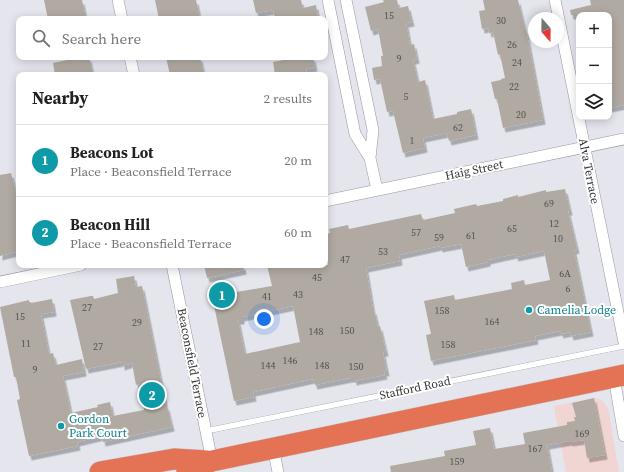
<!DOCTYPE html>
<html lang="en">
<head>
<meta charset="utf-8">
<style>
  body { margin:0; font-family:"Source Serif 4",serif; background:#f6f6f6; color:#202124 }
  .controls { position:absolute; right:12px; top:12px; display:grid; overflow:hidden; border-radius:8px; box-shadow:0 2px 10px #0003 }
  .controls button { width:36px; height:36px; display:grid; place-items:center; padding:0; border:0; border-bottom:1px solid #e0e0e0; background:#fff; color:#202124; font:20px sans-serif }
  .compass { position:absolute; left:528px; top:12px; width:36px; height:36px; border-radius:50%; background:#fff; box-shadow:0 2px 10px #0003; rotate:160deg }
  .you { position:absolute; left:264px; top:319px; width:14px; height:14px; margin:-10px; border:3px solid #fff; border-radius:50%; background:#1a73e8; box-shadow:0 0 0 6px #1a73e833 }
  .badge { display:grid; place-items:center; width:26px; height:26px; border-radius:50%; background:#111827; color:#fff; font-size:13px; font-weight:700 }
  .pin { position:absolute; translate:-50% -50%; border:2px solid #fff; box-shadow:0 1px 4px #0006 }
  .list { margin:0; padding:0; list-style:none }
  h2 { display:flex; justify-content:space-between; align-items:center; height:52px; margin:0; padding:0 16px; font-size:17px }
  h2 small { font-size:13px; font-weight:400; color:#757577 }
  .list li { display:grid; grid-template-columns:26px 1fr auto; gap:12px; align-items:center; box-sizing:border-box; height:72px; padding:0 16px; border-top:1px solid #e0e0e0 }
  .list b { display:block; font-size:15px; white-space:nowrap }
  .list p { margin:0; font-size:13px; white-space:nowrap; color:#757577 }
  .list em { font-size:13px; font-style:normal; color:#757577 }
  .icon { flex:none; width:22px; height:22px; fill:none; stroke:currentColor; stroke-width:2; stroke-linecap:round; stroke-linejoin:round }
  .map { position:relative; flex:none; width:624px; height:472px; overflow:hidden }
  .search { position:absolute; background:#fff; box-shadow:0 2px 10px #0003; left:16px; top:16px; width:312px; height:44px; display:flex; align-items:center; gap:10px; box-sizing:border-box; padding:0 14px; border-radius:8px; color:#757577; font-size:15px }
  .panel { position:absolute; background:#fff; box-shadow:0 2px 10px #0003; left:16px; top:72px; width:312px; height:196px; border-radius:8px }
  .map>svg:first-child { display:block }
  .commercial { fill:#f0d5d2 }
  .building { fill:#b0aaa2; fill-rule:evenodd; filter:url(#shadow) }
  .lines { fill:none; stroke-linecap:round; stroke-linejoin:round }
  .lane-casing { stroke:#97969f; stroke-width:6 }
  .street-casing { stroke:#97969f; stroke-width:12 }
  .highway-casing { stroke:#c6c6c7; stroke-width:22 }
  .lane { stroke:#fff; stroke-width:5.5 }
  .street { stroke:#fff; stroke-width:11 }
  .highway { stroke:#e47255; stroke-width:21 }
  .culture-dot { fill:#0f9aa8; stroke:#fff; stroke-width:1.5 }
  .labels { text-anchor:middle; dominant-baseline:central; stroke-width:4; stroke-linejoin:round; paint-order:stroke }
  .number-label { font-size:10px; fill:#545252 }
  .street-label { font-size:12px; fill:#353538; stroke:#fff }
  .culture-label { font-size:12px; fill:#0d838f; stroke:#fff; text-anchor:start }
</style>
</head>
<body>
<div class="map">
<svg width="624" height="472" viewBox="0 0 624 472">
  <defs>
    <filter id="shadow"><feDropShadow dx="2.5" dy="4.5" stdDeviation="0" flood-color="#0004"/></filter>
  </defs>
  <rect width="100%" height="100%" fill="#e5e5ee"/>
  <path class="commercial" d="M 595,398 L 599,399 L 604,403 L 608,408 L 619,472 L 566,472 L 554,406 Z"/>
  <path class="building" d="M 44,0 L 82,0 L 86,19 L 48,19 Z
    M 155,0 L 196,0 L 200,19 L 159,19 Z
    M 253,0 L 301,0 L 303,8 L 316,5 L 318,19 L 275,19 L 273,10 L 256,13 Z
    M 383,0 L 397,0 L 399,8 L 408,6 L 412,22 L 406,23 L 410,45 L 414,44 L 417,59 L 413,60 L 418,82 L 425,80 L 433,119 L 457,114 L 457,112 L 471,109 L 476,135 L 449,141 L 447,133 L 423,138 L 425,148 L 403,153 L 393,111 L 387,112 L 380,79 L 374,80 L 372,68 L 382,66 L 381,56 L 383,56 L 378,29 L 371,31 L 365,7 L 384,2 Z
    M 483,0 L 518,0 L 525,30 L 526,29 L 543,120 L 503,128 L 497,99 L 495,99 L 491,82 L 501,80 L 501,79 L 505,78 L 500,54 L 498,55 L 493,32 L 489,33 L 488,28 L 482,29 L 479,11 L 485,10 Z
    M 590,0 L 624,0 L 624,105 L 609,108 L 609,15 L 571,15 L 570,10 L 591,5 Z
    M 81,57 L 89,57 L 93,75 L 55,75 L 53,63 Z
    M 166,57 L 200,57 L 204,75 L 170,75 Z
    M 299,57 L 313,57 L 315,67 L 306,69 L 307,75 L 275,75 L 273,62 Z
    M 11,173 L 19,204 L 19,251 L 0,256 L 0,175 Z
    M 565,189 L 570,211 L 568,211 L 577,249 L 574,250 L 591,332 L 571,336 L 570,332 L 561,334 L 560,331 L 535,336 L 536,340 L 431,361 L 426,335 L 431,334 L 424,301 L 454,295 L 455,300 L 512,289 L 511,283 L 524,280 L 525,285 L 550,280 L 544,251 L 516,257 L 515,254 L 488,260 L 488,262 L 466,267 L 461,244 L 440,248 L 440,246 L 399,255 L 400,261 L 366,268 L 373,310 L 374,310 L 378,327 L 380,326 L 386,352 L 383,352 L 387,372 L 384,372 L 385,375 L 354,381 L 354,378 L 350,378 L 315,385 L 313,379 L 253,392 L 254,397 L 234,401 L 212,296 L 272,286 L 267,265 L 328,265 L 325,252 L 325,234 L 330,233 L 329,229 L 348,225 L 349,229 L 421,214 L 423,220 L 455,213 L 454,209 L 476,204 L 477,206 L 503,201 L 503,199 L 518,195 L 518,197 L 546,190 L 546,192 ZM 293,306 L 300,342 L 245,354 L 238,320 L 242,320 L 242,317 Z
    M 204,265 L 243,265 L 244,270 L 207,278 Z
    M 134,276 L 136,287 L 142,286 L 166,406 L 167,406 L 172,427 L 103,442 L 102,436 L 77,442 L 78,446 L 29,456 L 17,400 L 20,399 L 16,377 L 14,377 L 0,307 L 29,300 L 29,302 L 31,302 L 31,303 L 52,299 L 54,312 L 41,314 L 49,354 L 53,353 L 56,365 L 82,359 L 84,372 L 63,376 L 71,413 L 98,407 L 97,405 L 110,402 L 113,416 L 144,410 L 139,384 L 136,385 L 132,363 L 122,366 L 122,362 L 86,369 L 70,300 L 91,296 L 93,296 L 94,299 L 118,293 L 116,279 Z
    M 594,398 L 605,455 L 587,458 L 584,440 L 570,442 L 570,441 L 547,445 L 552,472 L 391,472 L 390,466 L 445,456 L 444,451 L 476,445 L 473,431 L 490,428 L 494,449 L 525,444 L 523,433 L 567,425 L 567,422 L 575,421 L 574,417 L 576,417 L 572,403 Z"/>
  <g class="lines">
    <g class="lane-casing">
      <path id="lane" d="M 206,431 L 624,346"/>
    </g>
    <g class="street-casing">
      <path id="street" d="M 118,0 L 122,19
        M 328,0 L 355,134 L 370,158
        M 346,0 L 373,130 L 370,158 L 377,190
        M 555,0 L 624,342
        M 130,57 L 134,75
        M 325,201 L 624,139
        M 172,265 L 212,461
        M 0,282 L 81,265
        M 614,377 L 624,436
        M 273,448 L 278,472"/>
    </g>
    <g class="highway-casing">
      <path id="highway" d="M 100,472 L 174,459 L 207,461
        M 187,472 L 212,461 L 624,375"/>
    </g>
    <use href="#lane" class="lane"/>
    <use href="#street" class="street"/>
    <use href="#highway" class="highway"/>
  </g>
  <g class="culture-dot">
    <circle cx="529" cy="310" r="4"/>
    <circle cx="61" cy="426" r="4"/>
  </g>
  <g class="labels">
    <g class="number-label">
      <text x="389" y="15">15</text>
      <text x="501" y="20">30</text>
      <text x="512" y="44">26</text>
      <text x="399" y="58">9</text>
      <text x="517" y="62">24</text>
      <text x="514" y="86">22</text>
      <text x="406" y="96">5</text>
      <text x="521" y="114">20</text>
      <text x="458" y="127">62</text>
      <text x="412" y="140">1</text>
      <text x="549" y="203">69</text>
      <text x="554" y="223">12</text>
      <text x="512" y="228">65</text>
      <text x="416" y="232">57</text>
      <text x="471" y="235">61</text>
      <text x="439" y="237">59</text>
      <text x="558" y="238">10</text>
      <text x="383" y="251">53</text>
      <text x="345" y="259">47</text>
      <text x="565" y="273">6A</text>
      <text x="317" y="277">45</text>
      <text x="568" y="288">6</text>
      <text x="298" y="294">43</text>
      <text x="267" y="296">41</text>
      <text x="87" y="307">27</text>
      <text x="442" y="310">158</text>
      <text x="20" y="316">15</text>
      <text x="492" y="321">164</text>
      <text x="137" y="322">29</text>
      <text x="347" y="330">150</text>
      <text x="316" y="331">148</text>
      <text x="26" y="343">11</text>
      <text x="448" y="344">158</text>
      <text x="98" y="346">27</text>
      <text x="290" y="360">146</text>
      <text x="268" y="365">144</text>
      <text x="322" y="365">148</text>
      <text x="356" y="366">150</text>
      <text x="35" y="369">9</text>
      <text x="582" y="433">169</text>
      <text x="535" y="448">167</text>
      <text x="457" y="461">159</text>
    </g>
    <g class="street-label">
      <text transform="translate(474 170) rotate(-12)">Haig Street</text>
      <text transform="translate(589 171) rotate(79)">Alva Terrace</text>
      <text transform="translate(192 363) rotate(79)">Beaconsfield Terrace</text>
      <text transform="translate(415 388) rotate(-12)">Stafford Road</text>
    </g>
    <g class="culture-label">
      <text x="537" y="310">Camelia Lodge</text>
      <text x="69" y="419">Gordon<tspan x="69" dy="14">Park Court</tspan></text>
    </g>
  </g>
</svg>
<div class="controls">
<button>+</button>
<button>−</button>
<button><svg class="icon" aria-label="layers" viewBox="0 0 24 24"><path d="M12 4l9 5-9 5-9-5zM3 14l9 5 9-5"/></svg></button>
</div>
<svg class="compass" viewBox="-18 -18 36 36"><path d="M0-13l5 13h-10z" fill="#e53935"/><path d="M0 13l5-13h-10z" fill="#757577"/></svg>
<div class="you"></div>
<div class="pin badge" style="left:222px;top:295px;background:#0f9aa8">1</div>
<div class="pin badge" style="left:152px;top:395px;background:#0f9aa8">2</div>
<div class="search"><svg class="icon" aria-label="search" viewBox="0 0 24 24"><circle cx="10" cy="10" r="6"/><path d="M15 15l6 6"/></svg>Search here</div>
<section class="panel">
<h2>Nearby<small>2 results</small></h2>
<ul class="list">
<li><span class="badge" style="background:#0f9aa8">1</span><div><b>Beacons Lot</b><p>Place · Beaconsfield Terrace</p></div><em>20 m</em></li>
<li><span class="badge" style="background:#0f9aa8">2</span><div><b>Beacon Hill</b><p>Place · Beaconsfield Terrace</p></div><em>60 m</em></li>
</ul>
</section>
</div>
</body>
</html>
